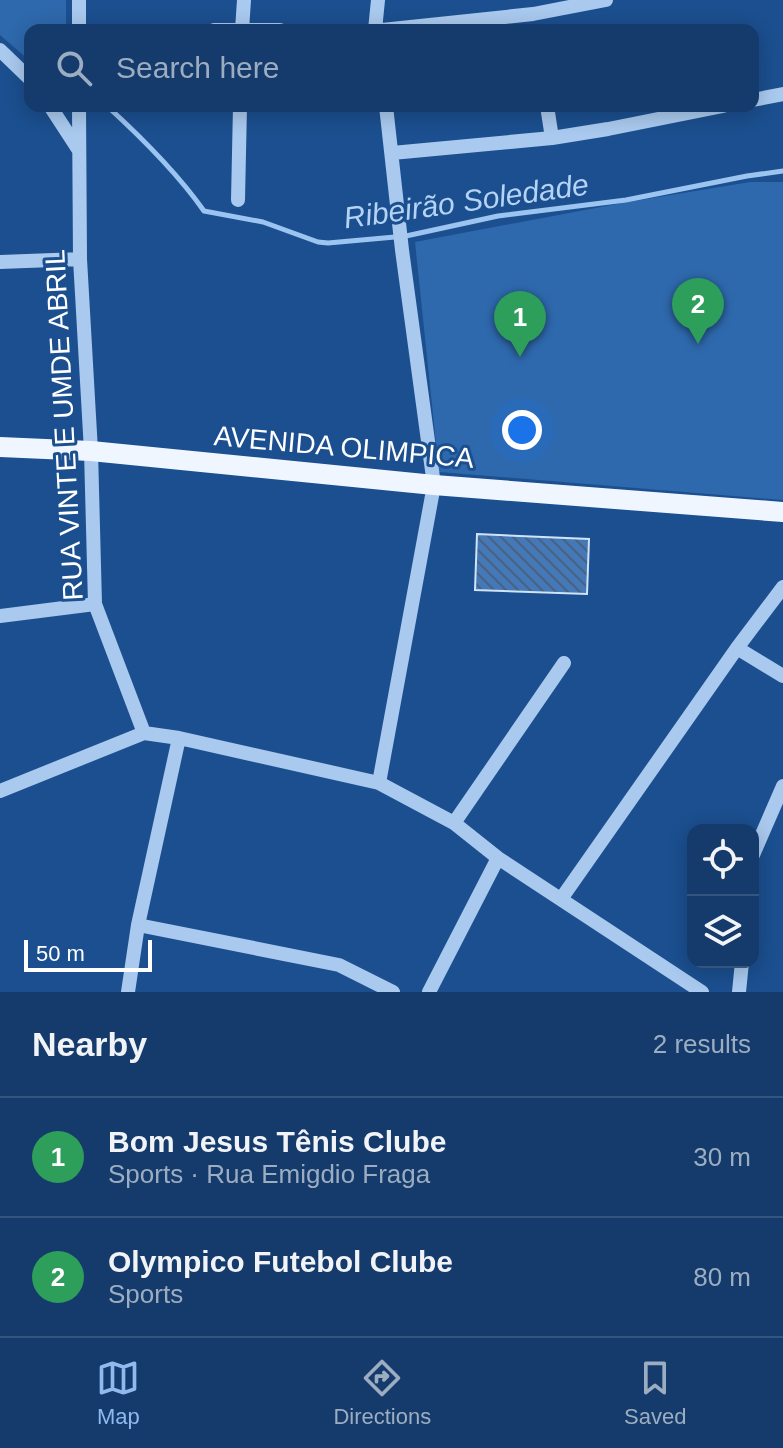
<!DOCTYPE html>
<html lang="en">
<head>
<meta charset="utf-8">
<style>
  body { margin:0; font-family:Arial,sans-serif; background:#214673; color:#f1f3f6 }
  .controls { position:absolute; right:24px; bottom:24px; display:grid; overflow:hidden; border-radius:16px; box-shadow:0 4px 20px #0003 }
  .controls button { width:72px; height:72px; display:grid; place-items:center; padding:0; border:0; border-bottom:2px solid #33557e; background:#143b6b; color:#f1f3f6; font:40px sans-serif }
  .scale { position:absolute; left:24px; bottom:20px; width:128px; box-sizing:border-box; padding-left:8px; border:4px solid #fff; border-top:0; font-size:22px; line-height:28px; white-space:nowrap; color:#fff; -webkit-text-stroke:6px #1b4f8f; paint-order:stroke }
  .you { position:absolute; left:522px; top:430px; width:28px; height:28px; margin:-20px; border:6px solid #fff; border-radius:50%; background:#1a73e8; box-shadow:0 0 0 12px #1a73e833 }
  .badge { display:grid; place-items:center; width:52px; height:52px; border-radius:50%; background:#90b9f0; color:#fff; font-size:26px; font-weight:700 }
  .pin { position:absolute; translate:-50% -66px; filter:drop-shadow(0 2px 4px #0008) }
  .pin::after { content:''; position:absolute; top:42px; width:28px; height:24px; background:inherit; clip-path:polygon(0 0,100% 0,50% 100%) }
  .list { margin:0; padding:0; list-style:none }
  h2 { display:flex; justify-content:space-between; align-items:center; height:104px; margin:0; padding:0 32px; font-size:34px }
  h2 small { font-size:26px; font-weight:400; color:#9dadc1 }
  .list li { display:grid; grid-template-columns:52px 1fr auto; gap:24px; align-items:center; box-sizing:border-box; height:120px; padding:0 32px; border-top:2px solid #33557e }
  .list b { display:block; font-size:30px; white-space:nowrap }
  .list p { margin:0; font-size:26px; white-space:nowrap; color:#9dadc1 }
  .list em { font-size:26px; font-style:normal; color:#9dadc1 }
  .icon { flex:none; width:44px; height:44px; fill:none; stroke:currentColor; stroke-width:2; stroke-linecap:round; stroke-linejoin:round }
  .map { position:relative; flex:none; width:783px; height:992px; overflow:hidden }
  .search { position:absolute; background:#143b6b; box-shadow:0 4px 20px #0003; left:24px; right:24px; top:24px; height:88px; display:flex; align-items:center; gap:20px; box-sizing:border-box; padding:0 28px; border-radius:16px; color:#9dadc1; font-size:30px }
  .sheet { height:344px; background:#143b6b }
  nav { display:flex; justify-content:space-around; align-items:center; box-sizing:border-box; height:112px; border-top:2px solid #33557e; background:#143b6b; font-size:22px; color:#9dadc1 }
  nav a { display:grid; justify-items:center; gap:4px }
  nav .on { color:#90b9f0 }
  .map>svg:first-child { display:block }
  .green { fill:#2e69ad }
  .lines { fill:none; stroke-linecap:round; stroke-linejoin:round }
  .stream { stroke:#9cc4f0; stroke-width:5 }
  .building { fill:url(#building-back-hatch); stroke:#cfe3fa; stroke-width:2 }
  .minor { stroke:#a9c9ee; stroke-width:14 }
  .major { stroke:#f0f6ff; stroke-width:20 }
  .labels { text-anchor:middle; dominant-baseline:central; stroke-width:6; stroke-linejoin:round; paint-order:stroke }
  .street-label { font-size:28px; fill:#fff; stroke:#1b4f8f }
  .water-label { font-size:30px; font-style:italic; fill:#b5d3f5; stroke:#1b4f8f }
</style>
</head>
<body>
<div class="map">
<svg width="783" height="992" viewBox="0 0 783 992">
  <defs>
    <pattern id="building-back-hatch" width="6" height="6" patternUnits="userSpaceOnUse" patternTransform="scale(2)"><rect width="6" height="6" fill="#4478b7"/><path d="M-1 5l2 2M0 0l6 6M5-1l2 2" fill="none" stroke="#486282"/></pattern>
  </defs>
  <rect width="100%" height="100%" fill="#1b4f8f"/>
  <path class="green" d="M 0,0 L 66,0 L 66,30 L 30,30 L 30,61 L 0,35 Z
    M 750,182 L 783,182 L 783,500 L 439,472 L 415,242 L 622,203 Z"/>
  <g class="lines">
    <path class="stream" d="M 107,106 C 141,137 178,174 204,211 L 263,222 L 318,242 L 328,243 L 406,236 L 498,216 L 626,200 L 747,176 L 783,171"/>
  </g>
  <path class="building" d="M 477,534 L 589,539 L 587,594 L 475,590 Z"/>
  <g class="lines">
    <path class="minor" d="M 79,0 L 79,30
      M 214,30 L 280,30
      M 242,30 L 244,0
      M 375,30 L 378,0
      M 382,30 L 533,14 L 606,0
      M 0,50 L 30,79
      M 753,100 L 783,94
      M 50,106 L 78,149
      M 79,106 L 80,259 L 91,451 L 95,604 L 144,733
      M 547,106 L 552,138
      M 392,153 L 552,138 L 608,129 L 723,106
      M 238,200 L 240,106
      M 0,262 L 80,259
      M 0,616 L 95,604
      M 737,648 L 783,676
      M 379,783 L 434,485 L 402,250 L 386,106
      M 0,791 L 144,733 L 179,738 L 379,783 L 454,823 L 498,858 L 702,992
      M 454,823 L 564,663
      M 753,855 L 783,786
      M 561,899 L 737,648 L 783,587
      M 138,925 L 339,965 L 393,992
      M 128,992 L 138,925 L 179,738
      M 429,992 L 498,858
      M 739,992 L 742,962"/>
    <path class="major" d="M 0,447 L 91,451 L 434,485 L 783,512"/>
  </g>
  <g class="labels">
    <g class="street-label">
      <text transform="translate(64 425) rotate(-93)">RUA VINTE E UMDE ABRIL</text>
      <text transform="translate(344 447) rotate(5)">AVENIDA OLIMPICA</text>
    </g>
    <g class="water-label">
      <text transform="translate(466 201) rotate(-8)">Ribeirão Soledade</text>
    </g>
  </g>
</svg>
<div class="controls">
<button><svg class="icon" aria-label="locate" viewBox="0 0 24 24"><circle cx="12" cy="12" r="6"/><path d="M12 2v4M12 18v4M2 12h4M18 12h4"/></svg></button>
<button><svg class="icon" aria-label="layers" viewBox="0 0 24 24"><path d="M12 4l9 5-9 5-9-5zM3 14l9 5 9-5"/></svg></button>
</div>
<div class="scale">50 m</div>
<div class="you"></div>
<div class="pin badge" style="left:520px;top:357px;background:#2e9e5b">1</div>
<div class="pin badge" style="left:698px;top:344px;background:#2e9e5b">2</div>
<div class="search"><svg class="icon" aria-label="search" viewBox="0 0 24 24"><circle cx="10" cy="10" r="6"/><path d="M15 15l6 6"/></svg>Search here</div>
</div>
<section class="sheet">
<h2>Nearby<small>2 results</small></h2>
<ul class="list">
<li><span class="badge" style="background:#2e9e5b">1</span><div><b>Bom Jesus Tênis Clube</b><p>Sports · Rua Emigdio Fraga</p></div><em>30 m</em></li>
<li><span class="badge" style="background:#2e9e5b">2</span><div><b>Olympico Futebol Clube</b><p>Sports</p></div><em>80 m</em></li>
</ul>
</section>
<nav>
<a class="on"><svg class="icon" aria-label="map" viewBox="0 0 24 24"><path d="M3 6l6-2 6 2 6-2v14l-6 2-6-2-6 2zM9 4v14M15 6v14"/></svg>Map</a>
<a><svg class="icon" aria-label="directions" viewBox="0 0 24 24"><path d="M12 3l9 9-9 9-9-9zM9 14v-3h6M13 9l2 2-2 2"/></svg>Directions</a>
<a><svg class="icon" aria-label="saved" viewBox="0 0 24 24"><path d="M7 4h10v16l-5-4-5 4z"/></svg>Saved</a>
</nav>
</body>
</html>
